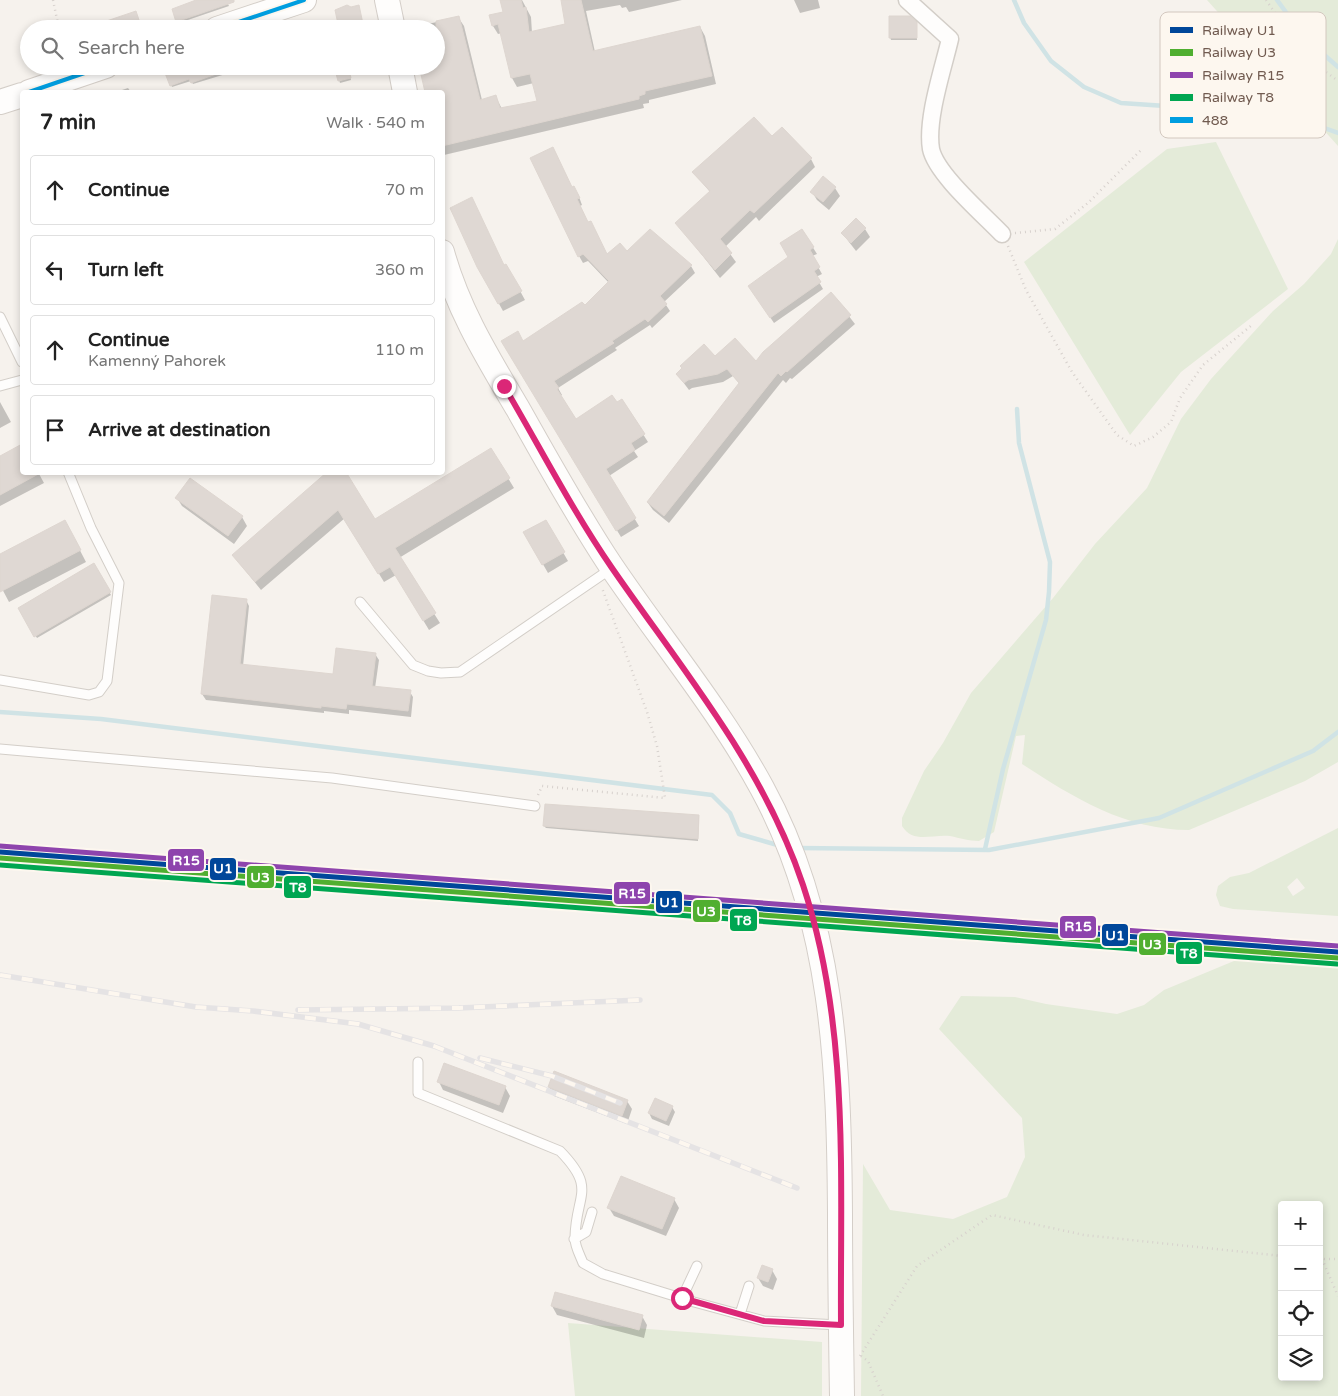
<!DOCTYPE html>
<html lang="en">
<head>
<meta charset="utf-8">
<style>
  body { margin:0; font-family:"Varela Round",sans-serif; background:#f2f2f2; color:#222 }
  .controls { position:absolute; right:15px; bottom:15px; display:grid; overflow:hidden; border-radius:5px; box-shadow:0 2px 8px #0003 }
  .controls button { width:45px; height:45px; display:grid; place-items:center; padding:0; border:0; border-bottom:1px solid #e0e0e0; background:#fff; color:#222; font:25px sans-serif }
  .stop { position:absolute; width:15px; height:15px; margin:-11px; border:4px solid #db2777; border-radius:50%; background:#fff }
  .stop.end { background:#db2777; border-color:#fff; box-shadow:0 1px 5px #0008 }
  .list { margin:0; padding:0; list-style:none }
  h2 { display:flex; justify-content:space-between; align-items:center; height:65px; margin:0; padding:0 20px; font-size:21px }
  h2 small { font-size:16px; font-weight:400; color:#767676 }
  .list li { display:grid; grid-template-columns:32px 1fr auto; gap:15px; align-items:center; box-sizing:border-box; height:70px; margin:0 10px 10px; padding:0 10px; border:1px solid #e0e0e0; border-radius:5px }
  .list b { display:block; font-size:19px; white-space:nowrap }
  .list p { margin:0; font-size:16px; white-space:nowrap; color:#767676 }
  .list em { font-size:16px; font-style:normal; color:#767676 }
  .icon { flex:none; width:28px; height:28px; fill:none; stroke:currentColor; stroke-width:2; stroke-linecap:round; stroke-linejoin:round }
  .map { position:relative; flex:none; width:1338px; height:1396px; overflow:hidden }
  .search { position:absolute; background:#fff; box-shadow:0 2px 8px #0003; left:20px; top:20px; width:425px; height:55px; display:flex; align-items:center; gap:12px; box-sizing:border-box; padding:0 18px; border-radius:28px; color:#767676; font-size:19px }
  .panel { position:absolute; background:#fff; box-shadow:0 2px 8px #0003; left:20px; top:90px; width:425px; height:385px; border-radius:5px }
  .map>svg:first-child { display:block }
  .green { fill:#e4ebd9; fill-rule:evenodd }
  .shadow { fill:#0003 }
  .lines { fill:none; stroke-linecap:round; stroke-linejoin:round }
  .stream { stroke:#d0e3e5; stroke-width:4.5 }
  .building { fill:#dfd8d3; stroke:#ded6d0 }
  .lane-casing { stroke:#d3cec8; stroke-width:11 }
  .street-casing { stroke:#d3cec8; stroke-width:19 }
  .secondary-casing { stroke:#d4cec8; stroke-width:26 }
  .path { stroke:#d7d1cd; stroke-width:2.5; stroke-dasharray:1 4; stroke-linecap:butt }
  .lane { stroke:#fefdfc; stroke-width:9 }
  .street { stroke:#fefdfc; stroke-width:16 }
  .secondary { stroke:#fefdfc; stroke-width:24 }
  .rail-casing { stroke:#e5e3e4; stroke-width:5.5 }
  .rail { stroke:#fdf7ef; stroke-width:4; stroke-dasharray:11; stroke-linecap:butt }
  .bus-1-casing { stroke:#fdf7ef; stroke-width:8 }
  .bus-1 { stroke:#009ee0; stroke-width:4 }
  .rail-1-casing { stroke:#fdf7ef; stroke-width:9 }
  .rail-2-casing { stroke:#fdf7ef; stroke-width:9 }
  .rail-3-casing { stroke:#fdf7ef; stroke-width:9 }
  .rail-4-casing { stroke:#fdf7ef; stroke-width:9 }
  .rail-1 { stroke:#00479a; stroke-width:5 }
  .rail-2 { stroke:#50af30; stroke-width:5 }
  .rail-3 { stroke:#8e44ad; stroke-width:5 }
  .rail-4 { stroke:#00a651; stroke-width:5 }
  .route { stroke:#db2777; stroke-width:6 }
  .key { fill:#fdf7ef; stroke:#d3c8bf; stroke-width:1 }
  .key-label { font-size:14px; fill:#715b50 }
  .line-badge { stroke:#fdf7ef; stroke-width:2 }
  .badge-label { font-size:14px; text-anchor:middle; font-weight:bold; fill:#fff }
</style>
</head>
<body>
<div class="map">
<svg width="1338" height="1396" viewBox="0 0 1338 1396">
  <rect width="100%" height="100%" fill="#f6f2ed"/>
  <path class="green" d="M 1207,0 L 1338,0 L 1338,146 Z
    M 1216,142 L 1288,289 L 1181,372 L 1130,435 L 1024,262 L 1167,149 Z
    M 1338,239 L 1338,762 L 1305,781 L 1189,830 C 1126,830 1074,798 1022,764 L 1025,735 L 1016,736 L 994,832 L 979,841 C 969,841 960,838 950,836 C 932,834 913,844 902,826 L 902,818 L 924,771 L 943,743 L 971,693 L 1053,598 L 1095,544 L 1147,488 L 1181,419 L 1211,379 L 1273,311 L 1304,284 L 1331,254 Z
    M 1338,828 L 1338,916 L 1233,909 L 1220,906 L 1216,895 L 1218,886 L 1230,877 L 1249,873 ZM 1297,878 L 1305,888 L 1293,896 L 1287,887 Z
    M 1246,956 L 1338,963 L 1338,1396 L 861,1396 L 863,1164 L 890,1210 L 953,1219 L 1007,1197 L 1025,1157 L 1022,1118 L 939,1029 L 961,996 L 1015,997 L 1046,1004 L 1117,1014 L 1144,1005 L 1164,990 ZM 1282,1205 L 1319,1205 L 1319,1377 L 1282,1377 Z
    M 568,1323 L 822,1342 L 822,1396 L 575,1396 Z"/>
  <path class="shadow" d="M 200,0 L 226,0 L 229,6 L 179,23 L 177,21 Z
    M 504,0 L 522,0 L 531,17 L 532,33 L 567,25 L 562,0 L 682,0 L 629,12 L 626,7 L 622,8 L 620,5 L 586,11 L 595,52 L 700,27 L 705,36 L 716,84 L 649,100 L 649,103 L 643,104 L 644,108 L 444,155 L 442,92 L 426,92 L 420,66 L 436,66 L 436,29 L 411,28 L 458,17 L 464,26 L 482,100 L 496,97 L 502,109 L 538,102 L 534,83 L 517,87 L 512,78 L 502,33 L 498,34 L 493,26 L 504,13 Z
    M 794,0 L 818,0 L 820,8 L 800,13 Z
    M 359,9 L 364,29 L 340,29 Z
    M 916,23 L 917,40 L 891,40 L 890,37 Z
    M 189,66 L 252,66 L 193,84 L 191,81 L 172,87 L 171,85 Z
    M 335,66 L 348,66 L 351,80 L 340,83 Z
    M 128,88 L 131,92 L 116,92 Z
    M 811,159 L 815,167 L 759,221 L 756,217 L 725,247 L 736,262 L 720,278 L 677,223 L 710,192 L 694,173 Z
    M 572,188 L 578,194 L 582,205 L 580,206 L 588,224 L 607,255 L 627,252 L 650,231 L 691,266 L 695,273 L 664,302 L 670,311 L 652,328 L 650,325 L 615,348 L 617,350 L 558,388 L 562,395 L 560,396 L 575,421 L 622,401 L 648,442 L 634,451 L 638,457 L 609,476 L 639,526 L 621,537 L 502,342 L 523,343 L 585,306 L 609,283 L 588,261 L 583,263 L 579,256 Z
    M 835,188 L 840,196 L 829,210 L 817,200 L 812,192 Z
    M 865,229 L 870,237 L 856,251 L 842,233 Z
    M 802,230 L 817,254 L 812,256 L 822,274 L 816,277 L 823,289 L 774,323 L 753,292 L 790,257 Z
    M 506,265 L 525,300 L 503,311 L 478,266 Z
    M 831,293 L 855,324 L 792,379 L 790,378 L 786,383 L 783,380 L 669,523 L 653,510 L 648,503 L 740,384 L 733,376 L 723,382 L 692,388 L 689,390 L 677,374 L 714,358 L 756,363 Z
    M 0,402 L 11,422 L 0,428 Z
    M 22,446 L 22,472 L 38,472 L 44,483 L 0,506 L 0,458 Z
    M 491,450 L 514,488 L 399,558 L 440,623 L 429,630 L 396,575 L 384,582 L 345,518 L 261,590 L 233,555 L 329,472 L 374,521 Z
    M 177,498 L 242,517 L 247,526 L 234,544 L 182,506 Z
    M 545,521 L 568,561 L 548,573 L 525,533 Z
    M 71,533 L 86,562 L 9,602 L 0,585 L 0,556 Z
    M 94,565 L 111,595 L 37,638 L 19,609 Z
    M 246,600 L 249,606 L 243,666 L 334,676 L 375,654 L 379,660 L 375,688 L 410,692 L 413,697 L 411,717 L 349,710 L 349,714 L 324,711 L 324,713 L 206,700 L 202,694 Z
    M 699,816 L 698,841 L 546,828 L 544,826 Z
    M 439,1082 L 505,1087 L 510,1096 L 503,1113 L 443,1090 Z
    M 549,1087 L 627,1101 L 632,1109 L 627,1124 L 554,1096 Z
    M 672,1107 L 675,1112 L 669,1126 L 652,1119 L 649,1113 Z
    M 674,1199 L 679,1208 L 666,1236 L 614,1216 L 609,1208 Z
    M 772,1270 L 777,1279 L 773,1290 L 763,1286 L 758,1278 Z
    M 552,1306 L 642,1316 L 647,1325 L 644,1338 L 557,1315 Z"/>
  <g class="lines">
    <path class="stream" d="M 1014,0 L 1024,23 L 1051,61 L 1084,87 L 1121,103 L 1285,114 L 1338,133
      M 1277,0 L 1304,37 L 1338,67
      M 0,712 L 101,719 L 712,795 L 730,813 L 739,834 L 781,846
      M 798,848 L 989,850 L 1159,818 L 1313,751 L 1338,732
      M 985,849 L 1003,769 L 1046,620 L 1049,592 L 1050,562 L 1019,443 L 1017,409"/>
  </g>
  <path class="building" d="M 196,0 L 234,0 L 234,2 L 176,22 L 172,9 Z
    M 500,0 L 521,0 L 523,8 L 526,7 L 529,32 L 565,24 L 561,0 L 581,0 L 593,51 L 700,26 L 712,76 L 645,91 L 645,94 L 639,96 L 639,99 L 442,146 L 442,92 L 425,92 L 419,66 L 436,66 L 436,21 L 459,16 L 480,100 L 496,95 L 500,108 L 537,101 L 530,74 L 511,78 L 498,24 L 492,26 L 489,15 L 503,12 Z
    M 347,5 L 351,7 L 359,5 L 363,24 L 353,26 L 353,29 L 339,29 L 335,10 Z
    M 136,11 L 141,26 L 134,29 L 89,29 L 89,27 Z
    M 889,16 L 910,16 L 917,22 L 917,38 L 889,38 Z
    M 186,66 L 232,66 L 233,68 L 191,83 L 189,79 L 170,86 L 165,73 Z
    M 334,66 L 348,66 L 351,78 L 338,81 Z
    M 754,117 L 772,136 L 782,127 L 812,158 L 754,213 L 750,210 L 720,239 L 732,253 L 715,270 L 675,223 L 710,191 L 692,172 Z
    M 553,147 L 572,187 L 574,186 L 580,198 L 577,199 L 588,222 L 591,221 L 607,254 L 620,243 L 627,251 L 650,229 L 692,265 L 660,296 L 667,304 L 648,322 L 645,319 L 612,341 L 614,343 L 554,381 L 559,388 L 557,389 L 576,419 L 612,395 L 617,402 L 622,399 L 645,434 L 631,443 L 635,450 L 606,469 L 636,518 L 616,531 L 501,341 L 518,331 L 523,341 L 582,302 L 585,305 L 609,281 L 583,254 L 578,257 L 530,158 Z
    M 823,176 L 836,187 L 823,202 L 810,192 Z
    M 472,197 L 504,265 L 506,264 L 522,291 L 498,304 L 477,267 L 450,208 Z
    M 856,218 L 866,228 L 851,243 L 841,233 Z
    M 802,229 L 814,247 L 810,250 L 820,267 L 814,271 L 821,282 L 770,318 L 748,286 L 788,257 L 780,243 Z
    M 831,292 L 851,315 L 787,372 L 786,371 L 781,376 L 778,373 L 664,516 L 647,502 L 739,383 L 727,369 L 718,374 L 688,380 L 684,383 L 676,374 L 682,368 L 680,366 L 704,344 L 715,356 L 735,338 L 756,361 L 763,352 Z
    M 22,444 L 22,472 L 42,472 L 0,495 L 0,456 Z
    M 491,448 L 510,478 L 395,548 L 436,613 L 423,621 L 390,567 L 378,574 L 338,510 L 255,582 L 232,555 L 327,472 L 346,472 L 375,519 Z
    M 190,478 L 243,516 L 228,536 L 175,498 Z
    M 65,520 L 81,550 L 0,592 L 0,554 Z
    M 546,520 L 565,552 L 542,565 L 523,532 Z
    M 94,563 L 111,592 L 34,637 L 18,608 Z
    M 212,595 L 247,599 L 240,664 L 333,674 L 336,648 L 376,653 L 372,686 L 411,690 L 408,711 L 347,704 L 346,709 L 321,706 L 321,708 L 201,694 Z
    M 545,804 L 699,815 L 698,839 L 543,826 Z
    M 444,1063 L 506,1086 L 499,1105 L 437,1082 Z
    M 554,1071 L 628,1100 L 622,1116 L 548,1087 Z
    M 655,1098 L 673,1106 L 666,1121 L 648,1113 Z
    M 621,1176 L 675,1198 L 662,1229 L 607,1208 Z
    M 762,1265 L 773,1269 L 768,1282 L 757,1278 Z
    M 555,1292 L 643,1315 L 639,1330 L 551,1306 Z"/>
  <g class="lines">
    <g class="lane-casing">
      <path id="lane" d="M 0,317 L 22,362
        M 0,386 L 22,380
        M 360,602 L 413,665 L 428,671 L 441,673 L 460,672 L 612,568
        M 0,680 L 89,695 L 99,692 L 107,681 L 119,583 L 91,528 L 68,472
        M 0,749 L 332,778 L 535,806
        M 418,1062 L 418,1093 L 560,1151 C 597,1189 576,1194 575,1237 C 574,1245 580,1255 583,1263 L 603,1274 L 694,1302 L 764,1321 L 839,1325
        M 574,1239 L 586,1232 L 592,1212
        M 682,1298 L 697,1266
        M 740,1314 L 749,1286"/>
    </g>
    <g class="street-casing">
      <path id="street" d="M 907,0 L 950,39 C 943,69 926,119 931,149 C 936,174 984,215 1002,234"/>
    </g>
    <g class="secondary-casing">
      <path id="secondary" d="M 387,0 L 393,29
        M 217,29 L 304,0
        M 400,66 L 405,92
        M 29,92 L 106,66
        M 0,102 L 22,95
        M 442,252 C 458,310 488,358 518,409 C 548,462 577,515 611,566 C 661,640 719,709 762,788 C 834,920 839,1068 840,1214 C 840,1275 841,1335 842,1396"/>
    </g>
    <path class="path" d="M 53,0 L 59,29
      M 1266,0 L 1306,57 L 1338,81
      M 1015,233 L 1055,229 L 1088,203 L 1143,148
      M 1008,246 L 1026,290 L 1072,372 L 1117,435 L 1134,446 L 1153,437 L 1171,422 L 1180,398 L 1203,365 L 1252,325
      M 538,795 L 542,786 L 665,798 L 657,746 L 647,712 L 602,588
      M 1319,1259 L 1338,1259
      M 1322,1259 L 1338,1296
      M 860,1356 L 917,1266 L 992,1215 L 1084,1235 L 1282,1256
      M 861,1356 L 868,1361 L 883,1396"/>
    <use href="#lane" class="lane"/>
    <use href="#street" class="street"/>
    <use href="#secondary" class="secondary"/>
    <g class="rail-casing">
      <path id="rail" d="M 0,975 L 196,1007 L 253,1011 L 358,1024 L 434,1046 L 797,1188
        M 298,1010 L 459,1008 L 640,1000
        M 480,1058 L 552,1076 L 620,1103"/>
    </g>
    <use href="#rail" class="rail"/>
    <g class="bus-1-casing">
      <path id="bus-1" d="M 218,29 L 304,0
        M 29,92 L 105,66"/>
    </g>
    <use href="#bus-1" class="bus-1"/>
    <g class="rail-1-casing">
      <path id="rail-1" d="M 0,852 L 1338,952"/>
    </g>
    <g class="rail-2-casing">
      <path id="rail-2" d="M 0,858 L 1338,958"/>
    </g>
    <g class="rail-3-casing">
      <path id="rail-3" d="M 0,846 L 1338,946"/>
    </g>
    <g class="rail-4-casing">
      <path id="rail-4" d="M 0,865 L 1337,964"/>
    </g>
    <use href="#rail-1" class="rail-1"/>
    <use href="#rail-2" class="rail-2"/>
    <use href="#rail-3" class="rail-3"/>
    <use href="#rail-4" class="rail-4"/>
  </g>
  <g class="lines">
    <path class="route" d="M 504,386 C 540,447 572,510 612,568 C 683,671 763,765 803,885 C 850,1026 840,1178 841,1325 L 764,1321 L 682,1298"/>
  </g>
  <rect x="1160" y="12" width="166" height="126" rx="8" class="key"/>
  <rect x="1170" y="27" width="23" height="6" fill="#00479a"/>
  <rect x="1170" y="49" width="23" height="7" fill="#50af30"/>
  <rect x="1170" y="72" width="23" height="6" fill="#8e44ad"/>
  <rect x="1170" y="94" width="23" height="7" fill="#00a651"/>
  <rect x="1170" y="117" width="23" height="6" fill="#009ee0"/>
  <g class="key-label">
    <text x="1202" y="35">Railway U1</text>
    <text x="1202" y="57">Railway U3</text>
    <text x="1202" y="80">Railway R15</text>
    <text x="1202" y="102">Railway T8</text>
    <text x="1202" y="125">488</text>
  </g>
  <g class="line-badge">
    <rect x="167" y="848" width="38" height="24" rx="5" fill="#8e44ad"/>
    <rect x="209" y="857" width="28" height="24" rx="5" fill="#00479a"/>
    <rect x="246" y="865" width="29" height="24" rx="5" fill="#50af30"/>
    <rect x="283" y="875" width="29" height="24" rx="5" fill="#00a651"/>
    <rect x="613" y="881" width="38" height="24" rx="5" fill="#8e44ad"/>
    <rect x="655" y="890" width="28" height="24" rx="5" fill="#00479a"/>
    <rect x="692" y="899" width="29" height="24" rx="5" fill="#50af30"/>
    <rect x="729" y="908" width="29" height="24" rx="5" fill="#00a651"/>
    <rect x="1059" y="915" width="38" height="24" rx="5" fill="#8e44ad"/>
    <rect x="1101" y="923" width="28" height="24" rx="5" fill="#00479a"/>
    <rect x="1138" y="932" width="29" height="24" rx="5" fill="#50af30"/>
    <rect x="1175" y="941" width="28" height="24" rx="5" fill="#00a651"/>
  </g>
  <g class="badge-label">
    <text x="186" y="865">R15</text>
    <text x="223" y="873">U1</text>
    <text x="260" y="882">U3</text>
    <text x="298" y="892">T8</text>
    <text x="632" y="898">R15</text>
    <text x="669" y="907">U1</text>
    <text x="706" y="916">U3</text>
    <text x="743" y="925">T8</text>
    <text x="1078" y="931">R15</text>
    <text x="1115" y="940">U1</text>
    <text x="1152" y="949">U3</text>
    <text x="1189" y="958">T8</text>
  </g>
</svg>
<div class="controls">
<button>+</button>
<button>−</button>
<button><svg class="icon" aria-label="locate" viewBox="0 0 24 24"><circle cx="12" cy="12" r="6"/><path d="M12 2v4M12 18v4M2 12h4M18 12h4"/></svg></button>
<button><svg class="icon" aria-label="layers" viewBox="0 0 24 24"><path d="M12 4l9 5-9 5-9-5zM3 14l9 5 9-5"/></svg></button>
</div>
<div class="stop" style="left:682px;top:1298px"></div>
<div class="stop end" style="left:504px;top:386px"></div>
<div class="search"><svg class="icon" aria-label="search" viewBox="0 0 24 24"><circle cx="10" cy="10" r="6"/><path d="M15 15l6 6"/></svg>Search here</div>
<section class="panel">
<h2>7 min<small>Walk · 540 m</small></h2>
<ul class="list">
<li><svg class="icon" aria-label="ahead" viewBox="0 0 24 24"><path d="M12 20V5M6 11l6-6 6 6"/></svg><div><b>Continue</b></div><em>70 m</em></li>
<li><svg class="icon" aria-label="left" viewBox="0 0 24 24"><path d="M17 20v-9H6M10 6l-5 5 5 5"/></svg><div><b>Turn left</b></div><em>360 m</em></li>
<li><svg class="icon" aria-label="ahead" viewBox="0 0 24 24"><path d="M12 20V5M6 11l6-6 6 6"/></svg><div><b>Continue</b><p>Kamenný Pahorek</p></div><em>110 m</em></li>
<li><svg class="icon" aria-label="arrive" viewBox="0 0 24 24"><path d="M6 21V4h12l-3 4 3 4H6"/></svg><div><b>Arrive at destination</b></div></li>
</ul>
</section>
</div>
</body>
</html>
